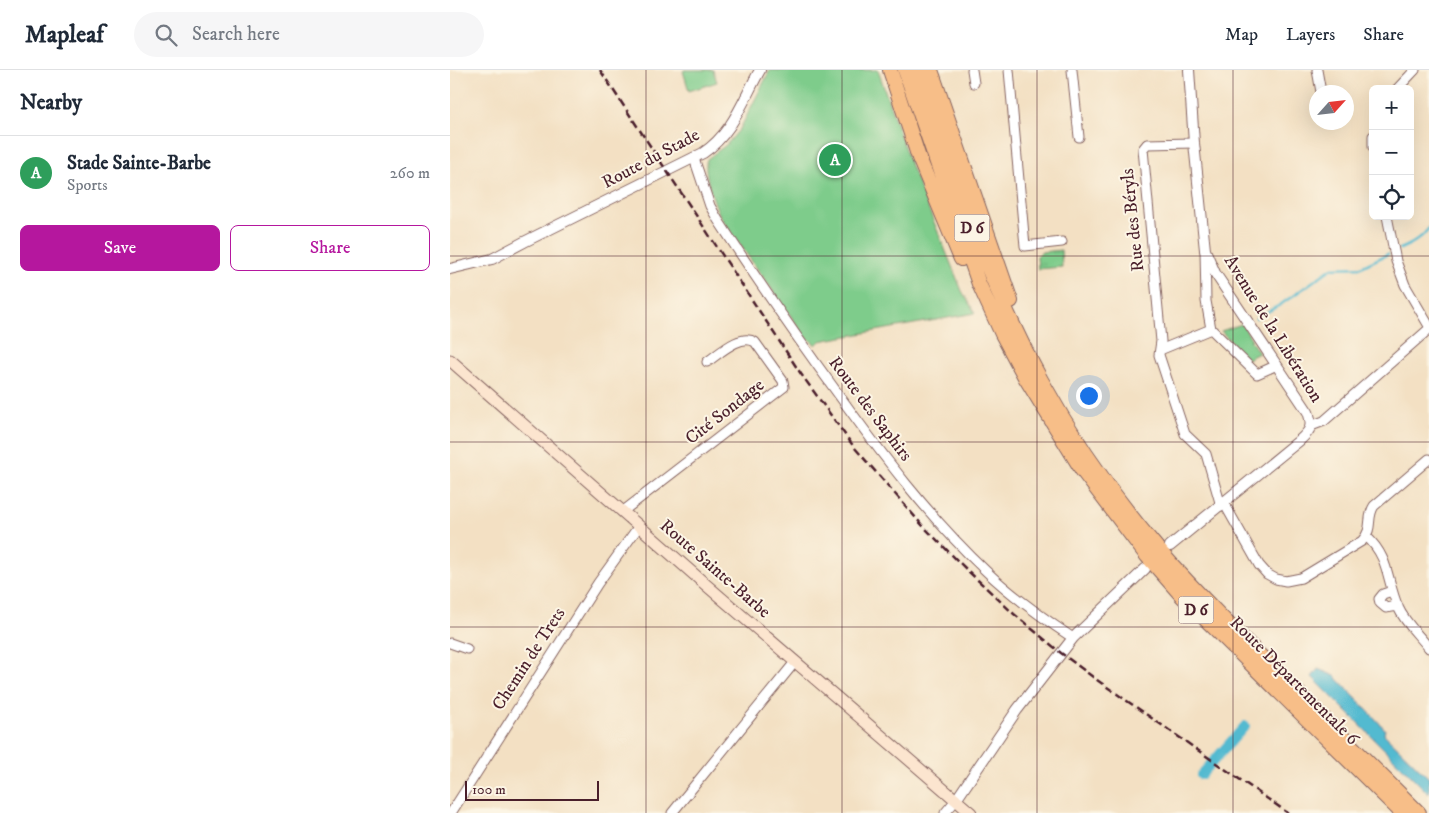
<!DOCTYPE html>
<html lang="en">
<head>
<meta charset="utf-8">
<style>
  body { margin:0; font-family:"IM FELL DW Pica",serif; background:#f6f6f7; color:#1f2937 }
  .controls { position:absolute; right:15px; top:15px; display:grid; overflow:hidden; border-radius:8px; box-shadow:0 5px 20px #0002 }
  .controls button { width:45px; height:45px; display:grid; place-items:center; padding:0; border:0; border-bottom:1px solid #e0e1e3; background:#fff; color:#1f2937; font:25px sans-serif }
  .compass { position:absolute; left:859px; top:15px; width:45px; height:45px; border-radius:50%; background:#fff; box-shadow:0 5px 20px #0002; rotate:63deg }
  .scale { position:absolute; left:15px; bottom:12px; width:134px; box-sizing:border-box; padding-left:5px; border:2px solid #4a1f2b; border-top:0; font-size:14px; line-height:18px; white-space:nowrap; color:#4a1f2b; -webkit-text-stroke:4px #fcf5e5; paint-order:stroke }
  .you { position:absolute; left:638px; top:325px; width:18px; height:18px; margin:-12px; border:4px solid #fff; border-radius:50%; background:#1a73e8; box-shadow:0 0 0 8px #1a73e833 }
  .badge { display:grid; place-items:center; width:32px; height:32px; border-radius:50%; background:#b5179e; color:#fff; font-size:16px; font-weight:700 }
  .pin { position:absolute; translate:-50% -50%; border:2px solid #fff; box-shadow:0 1px 5px #0006 }
  .list { margin:0; padding:0; list-style:none }
  h2 { display:flex; justify-content:space-between; align-items:center; height:65px; margin:0; padding:0 20px; font-size:21px }
  h2 small { font-size:16px; font-weight:400; color:#747a83 }
  .list li { display:grid; grid-template-columns:32px 1fr auto; gap:15px; align-items:center; box-sizing:border-box; height:75px; padding:0 20px; border-top:1px solid #e0e1e3 }
  .list b { display:block; font-size:19px; white-space:nowrap }
  .list p { margin:0; font-size:16px; white-space:nowrap; color:#747a83 }
  .list em { font-size:16px; font-style:normal; color:#747a83 }
  .actions { display:flex; gap:10px; padding:15px 20px }
  .actions a { flex:1; padding:11px 0; border:1px solid #b5179e; border-radius:8px; text-align:center; font-size:18px; color:#b5179e }
  .actions .main { background:#b5179e; color:#fff }
  .icon { flex:none; width:28px; height:28px; fill:none; stroke:currentColor; stroke-width:2; stroke-linecap:round; stroke-linejoin:round }
  .map { position:relative; flex:none; width:979px; height:743px; overflow:hidden }
  header { display:flex; align-items:center; gap:30px; box-sizing:border-box; height:70px; padding:0 25px; background:#fff; border-bottom:1px solid #e0e1e3 }
  header strong { font-size:24px }
  nav { display:flex; gap:28px; margin-inline-start:auto; font-size:18px }
  .search { width:350px; height:45px; background:#f6f6f7; display:flex; align-items:center; gap:12px; box-sizing:border-box; padding:0 18px; border-radius:28px; color:#747a83; font-size:19px }
  main { display:flex }
  aside { flex:1; background:#fff }
  .map>svg:first-child { display:block }
  .park { fill:url(#park-tufts); stroke:#64765b }
  .pitch { fill:#7ecc8b; stroke:#64765b }
  .water { fill:#52bad0; stroke:#4e6c7e }
  .lines { fill:none; stroke-linecap:round; stroke-linejoin:round }
  .stream { stroke:#52bad0; stroke-width:2.5 }
  .canal { stroke:#52bad0; stroke-width:10 }
  .minor-casing { stroke:#856360; stroke-width:11 }
  .tertiary-casing { stroke:#856360; stroke-width:12 }
  .secondary-casing { stroke:#856360; stroke-width:13 }
  .trunk-casing { stroke:#856360; stroke-width:16 }
  .minor { stroke:#fff; stroke-width:9 }
  .tertiary { stroke:#fff; stroke-width:10 }
  .secondary { stroke:#fce5cf; stroke-width:11 }
  .trunk { stroke:#f7be88; stroke-width:14 }
  .rail { stroke:#4a1f2b; stroke-width:2.5; stroke-dasharray:8 4; stroke-linecap:butt }
  .grid { fill:none; stroke:#4a1f2b; stroke-width:1; stroke-opacity:0.55 }
  .labels { text-anchor:middle; dominant-baseline:central; stroke-width:4; stroke-linejoin:round; paint-order:stroke }
  .shield { fill:#fcf5e5; stroke:#7f5f63; stroke-width:1 }
  .shield-label { font-size:16px; font-weight:bold; fill:#4a1f2b }
  .street-label { font-size:18px; fill:#4a1f2b; stroke:#fcf5e5 }
</style>
</head>
<body>
<header>
<strong>Mapleaf</strong>
<div class="search"><svg class="icon" aria-label="search" viewBox="0 0 24 24"><circle cx="10" cy="10" r="6"/><path d="M15 15l6 6"/></svg>Search here</div>
<nav><a>Map</a><a>Layers</a><a>Share</a></nav>
</header>
<main>
<aside>
<h2>Nearby<small></small></h2>
<ul class="list">
<li><span class="badge" style="background:#2e9e5b">A</span><div><b>Stade Sainte-Barbe</b><p>Sports</p></div><em>260 m</em></li>
</ul>
<div class="actions"><a class="main">Save</a><a>Share</a></div>
</aside>
<div class="map">
<svg width="979" height="743" viewBox="0 0 979 743">
  <defs>
    <pattern id="park-tufts" width="24" height="20" patternUnits="userSpaceOnUse" patternTransform="scale(1.25)"><rect width="24" height="20" fill="#7ecc8b"/><path d="M3 7l-1-3M5 7V3M7 7l1-3M15 17l-1-3M17 17v-4M19 17l1-3" fill="none" stroke="#6eaf78"/></pattern>
  </defs>
  <rect width="100%" height="100%" fill="#fcf5e5"/>
  <filter id="ink" filterUnits="userSpaceOnUse"><feTurbulence type="fractalNoise" baseFrequency=".02" numOctaves="2"/><feDisplacementMap in="SourceGraphic" scale="10" xChannelSelector="R" yChannelSelector="G"/><feConvolveMatrix kernelMatrix="1 2 1 2 8 2 1 2 1" color-interpolation-filters="sRGB"/></filter>
  <filter id="wash" filterUnits="userSpaceOnUse"><feTurbulence type="fractalNoise" baseFrequency=".0096" numOctaves="4" result="noise"/><feDisplacementMap in="SourceGraphic" scale="20" xChannelSelector="R" yChannelSelector="G"/><feGaussianBlur stdDeviation="1.12" result="paint"/><feColorMatrix in="noise" values="0 0 0 0 0 0 0 0 0 0 0 0 0 0 0 0 0 1.4 0 .05"/><feComposite in="paint" operator="in"/></filter>
  <g filter="url(#wash)">
    <rect width="100%" height="100%" fill="#f3e0c3"/>
    <path class="park" d="M 611,180 L 612,197 L 588,199 L 587,186 L 592,182 Z"/>
    <path class="pitch" d="M 236,0 L 263,0 L 267,12 L 239,21 L 233,1 Z
      M 320,0 L 428,0 L 459,91 L 512,221 L 525,243 L 370,271 L 366,275 L 355,266 L 271,148 C 265,136 252,101 257,89 L 276,75 L 290,59 Z
      M 792,254 L 802,270 L 800,270 L 809,283 L 797,289 L 771,261 Z"/>
    <path class="water" d="M 868,599 L 885,606 L 935,659 L 934,664 L 979,708 L 979,724 L 862,607 Z"/>
    <g class="lines">
      <path class="stream" d="M 950,179 C 962,174 971,169 979,158
        M 806,248 L 830,235 L 882,198 L 911,197 L 938,184"/>
      <path class="canal" d="M 751,705 L 795,656"/>
    </g>
  </g>
  <g filter="url(#ink)">
    <g class="lines">
      <g class="minor-casing">
        <path id="minor" d="M 522,0 L 524,13
          M 559,0 L 575,176 L 612,172
          M 622,0 L 629,67
          M 867,0 L 871,22
          M 947,19 L 965,0
          M 923,66 L 923,77
          M 744,73 L 697,74 L 693,79 L 711,271 L 709,285 L 735,364 L 756,384 L 771,436
          M 244,88 L 260,136 L 268,150 C 306,208 345,265 386,321 C 432,385 479,447 536,501 C 562,526 593,548 623,568
          M 937,146 L 946,191 L 955,215 L 979,256
          M 755,180 L 756,231 L 761,259 L 807,304 L 827,295
          M 710,280 L 761,259
          M 861,356 L 874,351 L 979,259
          M 774,433 L 809,495 L 817,504 L 826,509 L 836,511 L 851,508 L 912,471 C 924,458 916,448 924,436 L 979,389
          M 172,442 L 334,317 L 333,311 L 305,272 C 290,263 269,284 257,292
          M 916,466 C 940,488 936,509 948,537 C 955,553 968,564 979,578
          M 942,521 L 933,524 L 929,529 L 930,533 L 936,538 L 948,536
          M 0,573 L 17,579
          M 1,743 L 148,513 L 189,456
          M 222,743 L 345,592
          M 495,743 L 506,730"/>
      </g>
      <g class="tertiary-casing">
        <path id="tertiary" d="M 0,199 L 42,189 L 74,172 L 253,83 C 283,63 293,30 310,0
          M 720,476 L 850,370 C 861,360 863,356 858,342 L 765,203 L 755,180 L 744,73 L 739,0
          M 506,730 L 567,640 L 623,568 L 695,499"/>
      </g>
      <g class="secondary-casing">
        <path id="secondary" d="M 0,290 L 255,514 L 521,743"/>
      </g>
      <g class="trunk-casing">
        <path id="trunk" d="M 440,0 L 469,88 L 511,189
          M 455,0 L 529,214 L 552,264 L 575,307 L 632,400 L 697,486 L 732,526 L 952,743
          M 468,0 C 503,105 537,212 591,310 C 624,370 664,428 708,479 C 749,526 794,570 839,614 C 882,657 926,700 969,743
          M 481,0 L 561,231"/>
      </g>
      <use href="#minor" class="minor"/>
      <use href="#tertiary" class="tertiary"/>
      <use href="#secondary" class="secondary"/>
      <use href="#trunk" class="trunk"/>
      <path class="rail" d="M 150,0 L 351,304 L 404,377 L 473,456 L 517,500 L 564,544 L 611,583 L 647,610 L 838,743"/>
    </g>
  </g>
  <path class="grid" d="M 196,0 L 196,743M 392,0 L 392,743M 587,0 L 587,743M 783,0 L 783,743M 0,186 L 979,186M 0,372 L 979,372M 0,557 L 979,557"/>
  <g class="labels">
    <g class="shield">
      <rect x="504.5" y="144.5" width="35" height="27" rx="4"/>
      <rect x="728.5" y="526.5" width="35" height="27" rx="4"/>
    </g>
    <g class="shield-label">
      <text x="522" y="158">D 6</text>
      <text x="746" y="540">D 6</text>
    </g>
    <g class="street-label">
      <text transform="translate(201 89) rotate(-28)">Route du Stade</text>
      <text transform="translate(683 150) rotate(-96)">Rue des Béryls</text>
      <text transform="translate(823 259) rotate(58)">Avenue de la Libération</text>
      <text transform="translate(420 339) rotate(53)">Route des Saphirs</text>
      <text transform="translate(275 342) rotate(-38)">Cité Sondage</text>
      <text transform="translate(265 499) rotate(41)">Route Sainte-Barbe</text>
      <text transform="translate(79 589) rotate(-57)">Chemin de Trets</text>
      <text transform="translate(844 611) rotate(45)">Route Départementale 6</text>
    </g>
  </g>
</svg>
<div class="controls">
<button>+</button>
<button>−</button>
<button><svg class="icon" aria-label="locate" viewBox="0 0 24 24"><circle cx="12" cy="12" r="6"/><path d="M12 2v4M12 18v4M2 12h4M18 12h4"/></svg></button>
</div>
<svg class="compass" viewBox="-18 -18 36 36"><path d="M0-13l5 13h-10z" fill="#e53935"/><path d="M0 13l5-13h-10z" fill="#747a83"/></svg>
<div class="scale">100 m</div>
<div class="you"></div>
<div class="pin badge" style="left:385px;top:90px;background:#2e9e5b">A</div>
</div>
</main>
</body>
</html>
